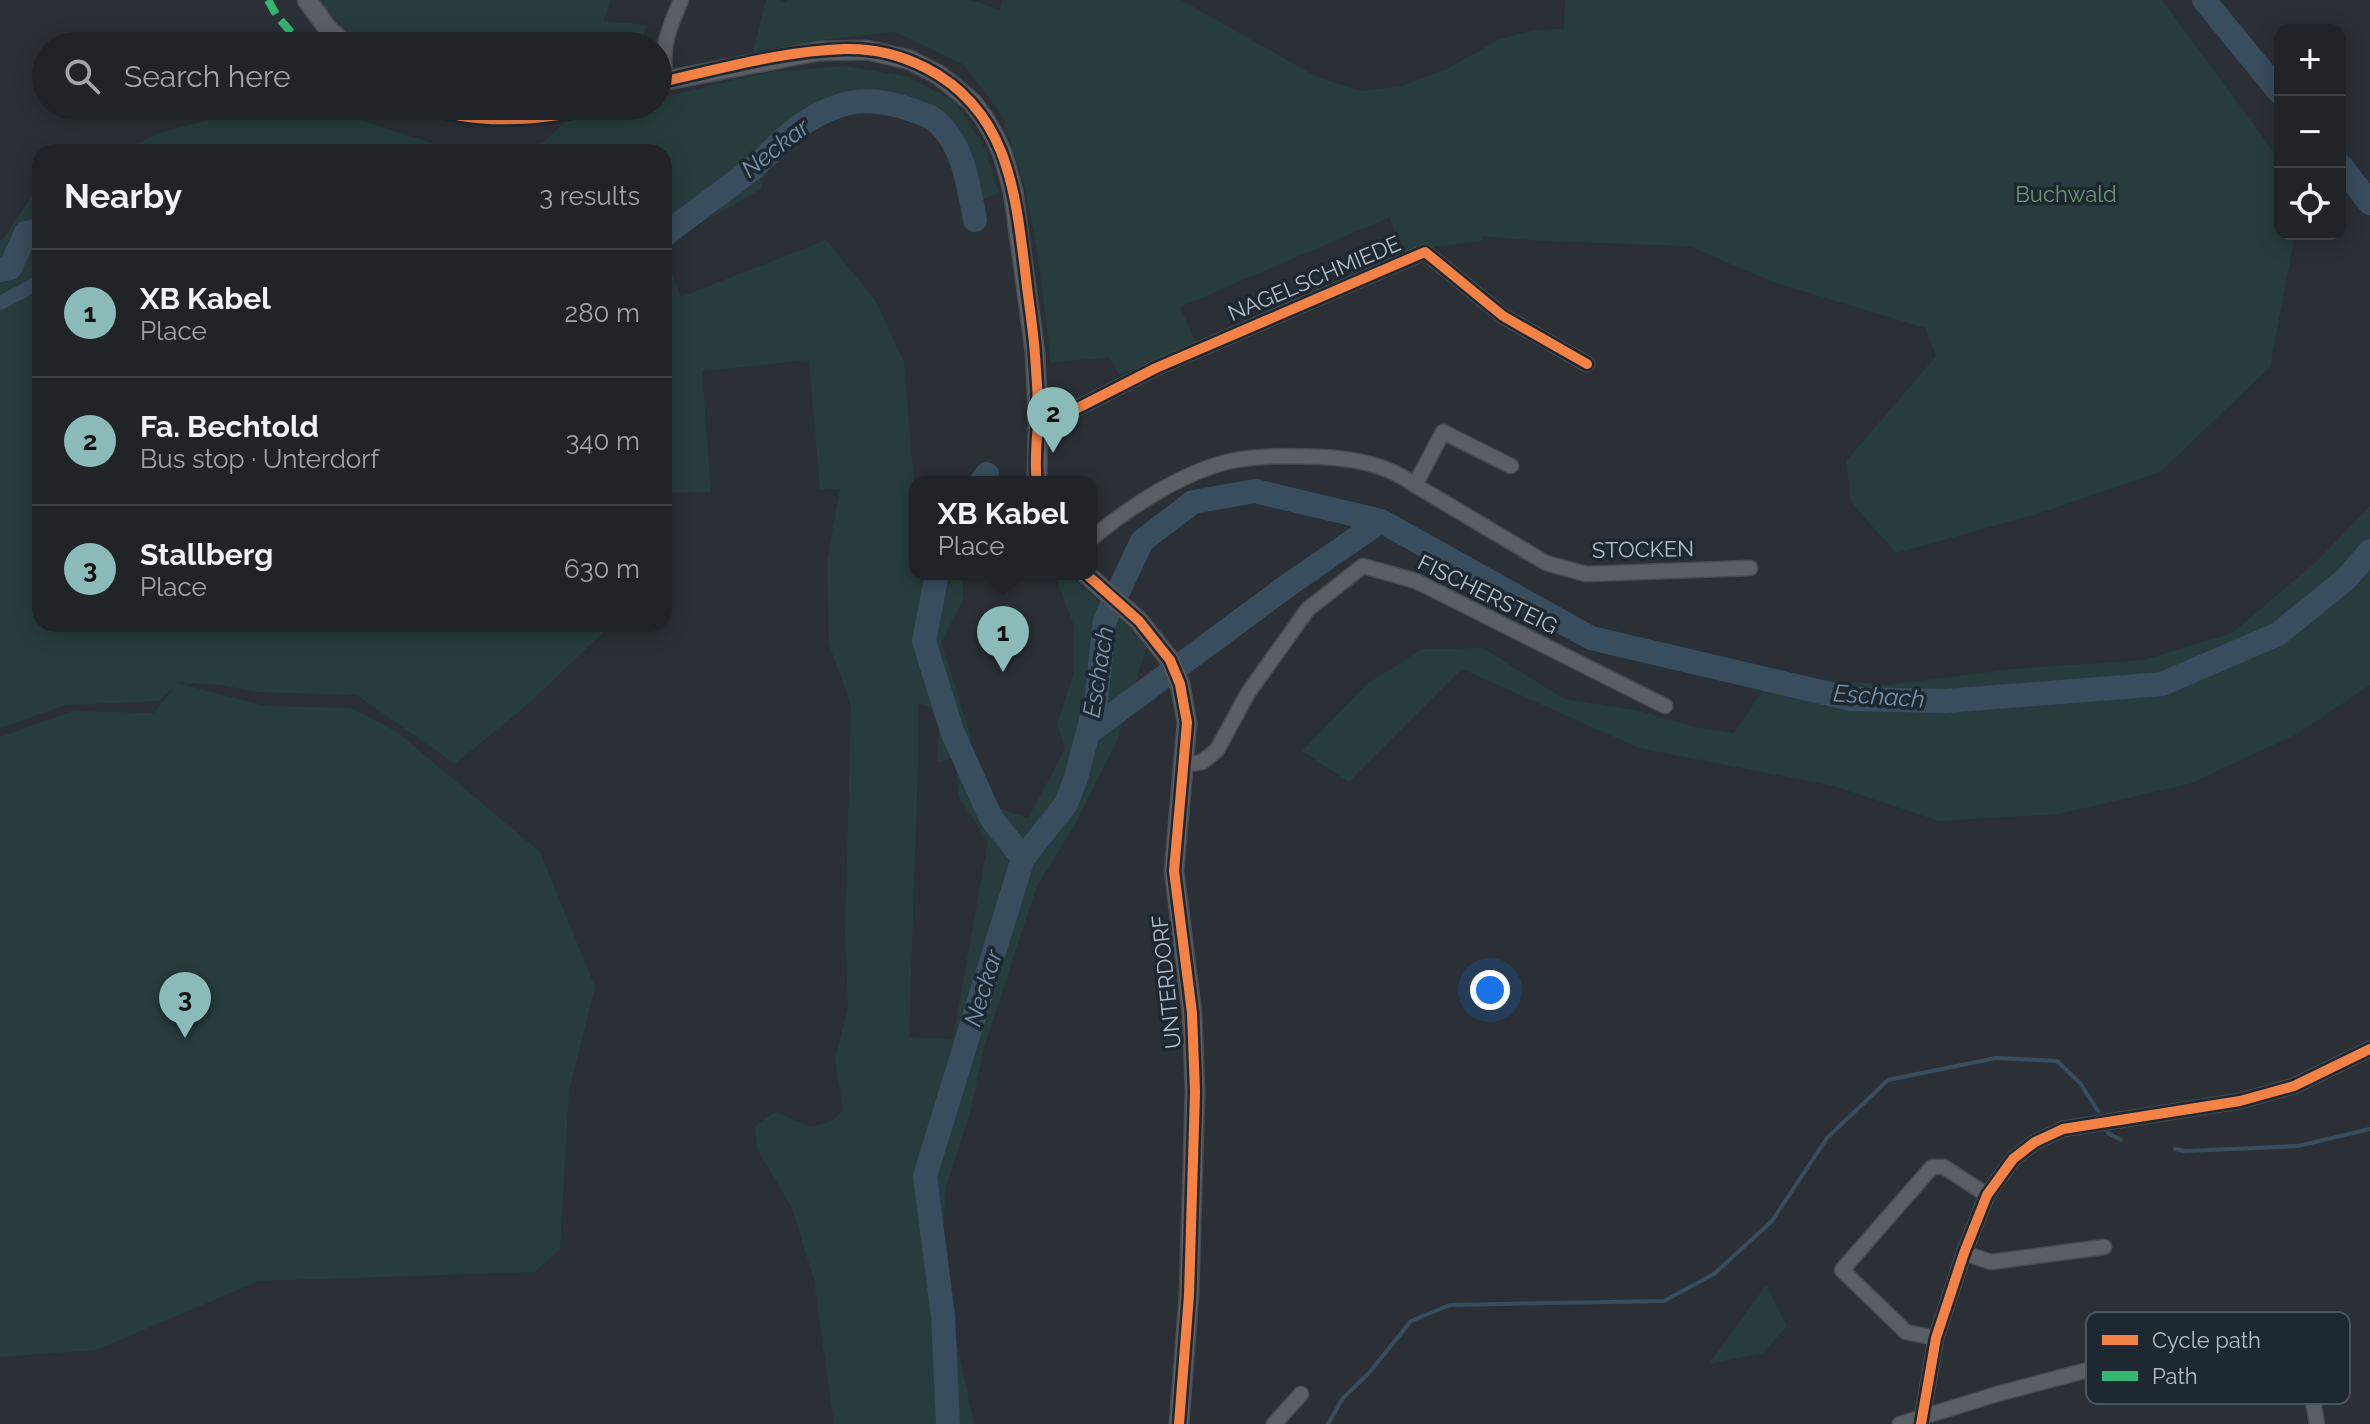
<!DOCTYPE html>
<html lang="en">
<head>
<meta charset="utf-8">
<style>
  body { margin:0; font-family:Raleway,sans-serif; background:#282c30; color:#f1f3f6 }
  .controls { position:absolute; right:24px; top:24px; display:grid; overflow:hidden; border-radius:16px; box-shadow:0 4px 20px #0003 }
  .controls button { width:72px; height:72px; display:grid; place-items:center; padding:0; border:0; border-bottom:2px solid #3d4145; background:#202428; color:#f1f3f6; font:40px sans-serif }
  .you { position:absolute; left:1490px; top:990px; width:28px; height:28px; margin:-20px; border:6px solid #fff; border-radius:50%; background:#1a73e8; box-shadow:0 0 0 12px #1a73e833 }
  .badge { display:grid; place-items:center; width:52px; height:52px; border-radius:50%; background:#8bbbb9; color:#111; font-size:26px; font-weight:700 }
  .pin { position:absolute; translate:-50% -66px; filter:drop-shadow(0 2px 4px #0008) }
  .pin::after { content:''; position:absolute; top:42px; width:28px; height:24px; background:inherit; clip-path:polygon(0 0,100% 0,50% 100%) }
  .popup { position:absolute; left:909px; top:476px; width:188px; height:104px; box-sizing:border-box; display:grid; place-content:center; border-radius:16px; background:#202428; filter:drop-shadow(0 2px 6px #0005); font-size:26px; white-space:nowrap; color:#a2a4a8 }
  .popup b { font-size:30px; color:#f1f3f6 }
  .popup::after { content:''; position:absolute; left:50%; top:100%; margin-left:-16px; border:16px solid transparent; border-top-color:#202428 }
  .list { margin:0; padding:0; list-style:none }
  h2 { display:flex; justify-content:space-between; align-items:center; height:104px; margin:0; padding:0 32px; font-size:34px }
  h2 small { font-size:26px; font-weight:400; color:#a2a4a8 }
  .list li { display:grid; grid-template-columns:52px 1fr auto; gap:24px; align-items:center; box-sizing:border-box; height:128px; padding:0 32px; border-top:2px solid #3d4145 }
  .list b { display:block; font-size:30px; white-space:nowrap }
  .list p { margin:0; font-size:26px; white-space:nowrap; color:#a2a4a8 }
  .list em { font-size:26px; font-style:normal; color:#a2a4a8 }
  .icon { flex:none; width:44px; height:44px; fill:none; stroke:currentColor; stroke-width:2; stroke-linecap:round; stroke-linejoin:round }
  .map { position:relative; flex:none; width:2370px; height:1424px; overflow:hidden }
  .search { position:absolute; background:#202428; box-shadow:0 4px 20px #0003; left:32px; top:32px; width:640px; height:88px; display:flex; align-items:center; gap:20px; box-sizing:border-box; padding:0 28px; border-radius:44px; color:#a2a4a8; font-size:30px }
  .panel { position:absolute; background:#202428; box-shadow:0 4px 20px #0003; left:32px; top:144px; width:640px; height:488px; border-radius:24px }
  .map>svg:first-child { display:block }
  .green { fill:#273d3d }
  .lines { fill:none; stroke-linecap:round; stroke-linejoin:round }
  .stream { stroke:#384d5e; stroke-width:4 }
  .canal { stroke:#384d5e; stroke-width:14 }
  .river { stroke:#384d5e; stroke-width:24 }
  .minor-casing { stroke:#484c51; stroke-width:17 }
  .tertiary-casing { stroke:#484c51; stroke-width:21 }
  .minor { stroke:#595f65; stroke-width:14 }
  .tertiary { stroke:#595f65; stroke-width:18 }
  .quiet { stroke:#33b770; stroke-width:8; stroke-dasharray:16 8; stroke-linecap:butt }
  .cycleway-casing { stroke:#1d2831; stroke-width:15 }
  .cycleway { stroke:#f48246; stroke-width:10 }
  .labels { text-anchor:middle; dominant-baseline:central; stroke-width:7; stroke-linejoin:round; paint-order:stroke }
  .park-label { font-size:22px; fill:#6c9870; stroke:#1d2831 }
  .street-label { font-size:22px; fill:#b4bec7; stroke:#1d2831 }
  .water-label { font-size:24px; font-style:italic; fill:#7593aa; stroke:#1d2831 }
  .key { fill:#1d2831; stroke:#4a555e; stroke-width:2 }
  .key-label { font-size:22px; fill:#b4bec7 }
</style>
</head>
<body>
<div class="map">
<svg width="2370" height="1424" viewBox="0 0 2370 1424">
  <rect width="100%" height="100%" fill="#2a3036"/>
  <path class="green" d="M 318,0 L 611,0 L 603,21 L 646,25 L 642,46 L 366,46 L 345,31 Z
    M 766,0 L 779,0 L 785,3 L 788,0 L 971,0 L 1000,10 L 1002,0 L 1181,0 L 1317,77 L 1360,91 L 1399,87 L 1447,69 L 1500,39 L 1533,30 L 1564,29 L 1565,0 L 2162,0 L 2275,154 L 2280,172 L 2280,234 L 2295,234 L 2270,367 L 2160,472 L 2037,514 L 1896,553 L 1851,502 L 1846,461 L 1936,356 L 1925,328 L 1773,282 L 1689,246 L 1541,241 L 1483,236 L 1481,241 L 1426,248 L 1403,258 L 1390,217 L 1180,307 L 1196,343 L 1119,375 L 1110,357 L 1051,363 L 1037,250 L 1025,187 L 1002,115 L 963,64 L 895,32 L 826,39 L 753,52 Z
    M 846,66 L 909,77 L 956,103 L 986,151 L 999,193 L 969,204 L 959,168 L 941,130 L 905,109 L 858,106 L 824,116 L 771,156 L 760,190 L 664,243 L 664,152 L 119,152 L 159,133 L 261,106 L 298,106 L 357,119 L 454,150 L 535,150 L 567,120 L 628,106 L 658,106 L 658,98 L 771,72 Z
    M 40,192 L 40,624 L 612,624 L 528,704 L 455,764 L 357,695 L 257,692 L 221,685 L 178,682 L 176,683 L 266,706 L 351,708 L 397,732 L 540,852 L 595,987 L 569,1091 L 560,1249 L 535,1272 L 259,1281 L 96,1350 L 0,1357 L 0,737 L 73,711 L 154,713 L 174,687 L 159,701 L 66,705 L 0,728 L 0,240 L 3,239 L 31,197 Z
    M 826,240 L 875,300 L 904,362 L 915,495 L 915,574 L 963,574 L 963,600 L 941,642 L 972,740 L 952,758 L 937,763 L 940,712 L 918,703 L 918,764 L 909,1037 L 953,1039 L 988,841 L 958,796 L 957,769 L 976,759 L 995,807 L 1028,818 L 1065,749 L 1057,724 L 1073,675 L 1074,626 L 1054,574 L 1070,574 L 1078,583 L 1126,625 L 1146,648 L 1116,743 L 1075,824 L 1037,886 L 984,1047 L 971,1109 L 946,1187 L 942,1243 L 954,1329 L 974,1424 L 834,1424 L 814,1280 L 792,1208 L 757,1149 L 755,1126 L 776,1112 L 811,1127 L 832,1121 L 843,1110 L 835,1060 L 848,1007 L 845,932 L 851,705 L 829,644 L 827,561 L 840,489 L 820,489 L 809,360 L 702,371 L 711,492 L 664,493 L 664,254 L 681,297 Z
    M 2370,506 L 2370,685 L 2297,734 L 2189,784 L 2058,814 L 1939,821 L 1834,786 L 1639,748 L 1462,669 L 1349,782 L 1302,751 L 1367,684 L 1422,649 L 1483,648 L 1564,699 L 1640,711 L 1699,728 L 1734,733 L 1773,675 L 1887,685 L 2014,669 L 2144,660 L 2232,633 L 2314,564 Z
    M 1766,1285 L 1787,1326 L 1763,1353 L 1709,1364 Z"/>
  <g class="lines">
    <path class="stream" d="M 2108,1133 L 2121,1140
      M 2175,1149 L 2185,1151 L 2298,1146 L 2370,1129
      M 1328,1424 L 1343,1398 L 1369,1373 L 1411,1321 L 1450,1305 L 1664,1301 L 1714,1274 L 1772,1221 L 1827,1138 L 1888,1080 L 1996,1058 L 2057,1061 L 2080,1083 L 2098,1111"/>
    <path class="canal" d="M 0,303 L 40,282"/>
    <path class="river" d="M 2204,0 L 2280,93
      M 2340,165 L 2370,203
      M 664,236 C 691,214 720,194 747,173 C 768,157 784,135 807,121 C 845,98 871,96 912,110 C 921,113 933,117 939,124 C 964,147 969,189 975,220
      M 0,270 L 10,268 L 26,233 L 40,230
      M 981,482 L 987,474
      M 937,574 L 924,641 L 952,731 L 991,818 L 1023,858 L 925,1176 L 943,1316 L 948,1424
      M 1088,733 L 1287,586 L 1381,521
      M 1023,858 L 1066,804 L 1076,778 L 1096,701 L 1105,620 L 1142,541 L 1193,502 L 1255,491 L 1381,521 L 1591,638 L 1851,699 L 1946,701 L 2162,684 L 2278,634 L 2346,579 L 2370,551"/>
    <g class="minor-casing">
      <path id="minor" d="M 665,81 C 662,43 667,34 681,0
        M 1038,419 L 1062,416 L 1156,368 L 1425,252 L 1503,316 L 1587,364
        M 1415,485 L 1546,563 L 1586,574 L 1750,568
        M 1091,539 C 1129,507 1187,469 1236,460 C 1265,455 1294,456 1322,457 C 1356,459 1388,465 1415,485 L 1443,432 L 1511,466
        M 1185,765 L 1202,762 L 1217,750 L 1248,693 L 1308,609 L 1363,566 L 1416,581 L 1665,706
        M 1964,1253 L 1991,1262 L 2104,1247
        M 1936,1338 L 1906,1332 L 1842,1270 L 1932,1167 L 1944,1167 L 1987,1195
        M 1274,1424 L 1301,1394
        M 1900,1424 L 1997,1394 L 2239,1330 C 2250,1331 2266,1331 2276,1336 C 2307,1352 2312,1394 2317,1424
        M 1921,1424 L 1936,1338 L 1964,1253 L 1987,1195 L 2013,1159 L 2035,1142 L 2063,1129 L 2240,1101 L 2294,1086 L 2370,1049"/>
    </g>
    <g class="tertiary-casing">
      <path id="tertiary" d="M 307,0 L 328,29 L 346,46
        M 658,82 L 819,51 L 867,50 L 910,60 L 939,75 L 972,102 L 984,118 L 995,137 L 1003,155 L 1013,191 L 1035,352 L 1038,416 L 1037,482
        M 490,106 L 518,106
        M 1086,574 L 1139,621 L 1170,660 L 1180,684 L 1187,723 L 1174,871 L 1192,1013 L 1195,1092 L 1189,1295 L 1179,1424"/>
    </g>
    <use href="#minor" class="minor"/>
    <use href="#tertiary" class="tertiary"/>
    <path class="quiet" d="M 268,0 L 277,16 L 303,46"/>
    <g class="cycleway-casing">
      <path id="cycleway" d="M 658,85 L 665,81 C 724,68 784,51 844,49 C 873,48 901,55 926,68 C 1007,110 1015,189 1025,270 C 1028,298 1033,327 1035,355 C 1037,377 1038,399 1038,421 C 1037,441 1034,463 1037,482
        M 422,106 C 484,128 546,119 609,106
        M 1038,419 L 1062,416 L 1156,368 L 1425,252 L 1503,316 L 1587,364
        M 1086,574 L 1139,621 L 1170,660 L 1180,684 L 1187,723 L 1174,871 L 1192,1013 L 1195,1092 L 1189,1295 L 1179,1424
        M 1921,1424 L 1936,1338 L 1964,1253 L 1987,1195 L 2013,1159 L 2035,1142 L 2063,1129 L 2240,1101 L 2294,1086 L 2370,1049"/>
    </g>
    <use href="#cycleway" class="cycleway"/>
  </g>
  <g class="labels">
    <g class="park-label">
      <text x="2066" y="194">Buchwald</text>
    </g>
    <g class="street-label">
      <text transform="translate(1314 278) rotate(-23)">NAGELSCHMIEDE</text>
      <text transform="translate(1643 549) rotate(-1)">STOCKEN</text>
      <text transform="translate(1488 594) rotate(26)">FISCHERSTEIG</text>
      <text transform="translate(1166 982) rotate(-96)">UNTERDORF</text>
    </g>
    <g class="water-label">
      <text transform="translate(775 148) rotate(-38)">Neckar</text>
      <text transform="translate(1098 672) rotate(-81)">Eschach</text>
      <text transform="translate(1879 696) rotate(4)">Eschach</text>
      <text transform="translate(983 988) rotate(-73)">Neckar</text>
    </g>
  </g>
  <rect x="2086" y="1312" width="264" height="92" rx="12" class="key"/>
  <rect x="2102" y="1335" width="36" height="10" fill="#f48246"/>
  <rect x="2102" y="1371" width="36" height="10" fill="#33b770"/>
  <g class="key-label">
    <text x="2152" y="1348">Cycle path</text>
    <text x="2152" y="1384">Path</text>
  </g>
</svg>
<div class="controls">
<button>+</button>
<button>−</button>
<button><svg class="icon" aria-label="locate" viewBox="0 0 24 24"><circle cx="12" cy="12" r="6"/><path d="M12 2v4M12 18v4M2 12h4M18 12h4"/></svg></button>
</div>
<div class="you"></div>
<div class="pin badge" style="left:1003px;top:672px">1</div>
<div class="popup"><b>XB Kabel</b>Place</div>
<div class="pin badge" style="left:1053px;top:453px">2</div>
<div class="pin badge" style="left:185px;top:1038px">3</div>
<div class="search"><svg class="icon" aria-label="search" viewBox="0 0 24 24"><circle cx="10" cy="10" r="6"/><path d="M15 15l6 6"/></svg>Search here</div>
<section class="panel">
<h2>Nearby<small>3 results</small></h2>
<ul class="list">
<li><span class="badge">1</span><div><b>XB Kabel</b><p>Place</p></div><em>280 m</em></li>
<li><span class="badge">2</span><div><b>Fa. Bechtold</b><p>Bus stop · Unterdorf</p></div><em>340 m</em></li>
<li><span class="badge">3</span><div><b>Stallberg</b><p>Place</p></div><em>630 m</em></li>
</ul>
</section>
</div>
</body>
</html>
